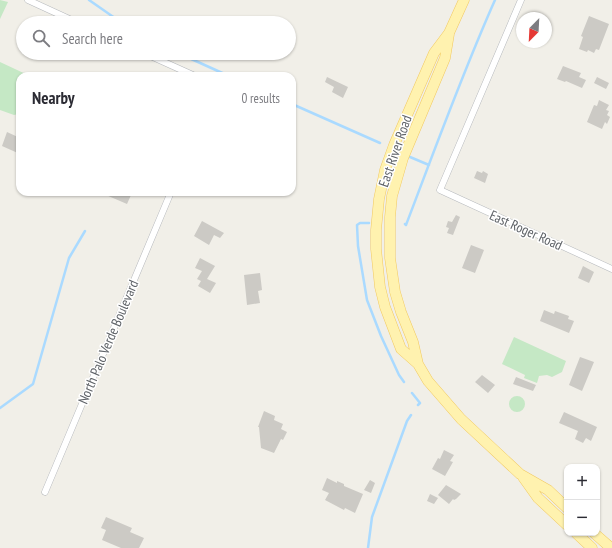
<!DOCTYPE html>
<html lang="en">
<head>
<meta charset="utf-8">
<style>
  body { margin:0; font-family:"PT Sans Narrow",sans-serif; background:#f7f7f7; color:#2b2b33 }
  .controls { position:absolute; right:12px; bottom:12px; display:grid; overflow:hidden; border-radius:8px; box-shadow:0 1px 3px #0004 }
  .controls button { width:36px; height:36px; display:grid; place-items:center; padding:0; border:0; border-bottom:1px solid #e1e1e2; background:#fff; color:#2b2b33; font:20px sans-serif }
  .compass { position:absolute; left:516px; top:12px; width:36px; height:36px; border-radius:50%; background:#fff; box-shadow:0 1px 3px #0004; rotate:204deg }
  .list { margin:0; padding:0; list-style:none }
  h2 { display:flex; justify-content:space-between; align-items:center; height:52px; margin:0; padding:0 16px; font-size:17px }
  h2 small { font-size:13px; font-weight:400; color:#7c7c81 }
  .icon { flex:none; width:22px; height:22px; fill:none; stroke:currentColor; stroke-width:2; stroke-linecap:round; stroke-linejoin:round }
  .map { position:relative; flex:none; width:612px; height:548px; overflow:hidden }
  .search { position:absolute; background:#fff; box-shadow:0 1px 3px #0004; left:16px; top:16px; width:280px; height:44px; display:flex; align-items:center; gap:10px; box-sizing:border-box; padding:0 14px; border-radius:22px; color:#7c7c81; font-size:15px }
  .panel { position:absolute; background:#fff; box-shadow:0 1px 3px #0004; left:16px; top:72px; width:280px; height:124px; border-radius:12px }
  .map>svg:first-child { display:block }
  .green { fill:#c5e8c5 }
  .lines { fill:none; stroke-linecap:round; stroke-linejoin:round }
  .stream { stroke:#aadaff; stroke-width:2.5 }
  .building { fill:#cccac5 }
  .minor-casing { stroke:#b5b8bc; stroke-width:7 }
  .primary-casing { stroke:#f2c960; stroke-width:11 }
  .minor { stroke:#fff; stroke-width:6 }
  .primary { stroke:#fff2af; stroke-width:10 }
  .labels { text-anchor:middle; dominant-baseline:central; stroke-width:3; stroke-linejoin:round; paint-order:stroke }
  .street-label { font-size:14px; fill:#5f6368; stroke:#fff }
</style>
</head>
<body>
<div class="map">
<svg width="612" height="548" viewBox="0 0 612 548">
  <rect width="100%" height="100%" fill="#f1efe8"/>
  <path class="green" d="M 0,0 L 8,2 L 0,19 Z
    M 0,62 L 30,76 L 20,76 L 20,109 L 18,114 L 14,115 L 0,110 Z
    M 514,337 L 566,361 L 562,372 L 552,377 L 547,375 L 539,376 L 537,383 L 524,378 L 525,375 L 502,364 Z
    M509 404a8 8 0 1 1 16 0a8 8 0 1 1-16 0Z"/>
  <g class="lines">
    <path class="stream" d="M 89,0 L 122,23
      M 178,53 L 229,76
      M 292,104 L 380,143
      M 410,157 L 429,165
      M 369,223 L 360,223 L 357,225 L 358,246 L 367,300 L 381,336 L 399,375 L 404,382
      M 405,224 L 406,225 C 435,149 462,74 495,0
      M 412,393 L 420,403 L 418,405
      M 0,408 L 33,384 L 69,258 L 85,231
      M 368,548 L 372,517 L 407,421 L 411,415"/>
  </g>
  <path class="building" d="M 589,16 L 609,24 L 599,50 L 596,49 L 594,53 L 588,50 L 587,52 L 579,49 L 583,37 L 581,36 Z
    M 563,66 L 581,73 L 579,77 L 586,80 L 582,88 L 566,81 L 565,82 L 557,79 Z
    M 327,77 L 348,87 L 343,98 L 332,92 L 334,87 L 325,82 Z
    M 597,77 L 609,83 L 606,89 L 594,83 Z
    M 599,100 L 609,105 L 606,110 L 609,111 L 607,115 L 610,117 L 607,124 L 605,122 L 602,129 L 587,122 L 594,105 L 597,106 Z
    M 7,132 L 20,138 L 20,154 L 2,146 Z
    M 477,171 L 482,173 L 483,171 L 488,174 L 485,183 L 474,178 Z
    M 99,192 L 125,192 L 131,195 L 127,204 Z
    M 456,215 L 460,217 L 453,235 L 447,233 L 449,228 L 446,227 L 448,221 L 452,222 Z
    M 202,221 L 224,233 L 220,238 L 214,235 L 209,245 L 194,236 Z
    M 471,245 L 484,250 L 475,273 L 462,268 Z
    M 200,258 L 215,266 L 207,279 L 216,283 L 210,293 L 198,286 L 201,281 L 197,279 L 202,271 L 195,268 Z
    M 583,266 L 594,272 L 589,283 L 578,278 Z
    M 260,273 L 262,290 L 258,291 L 260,303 L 247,305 L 244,275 Z
    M 544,310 L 554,314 L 555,311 L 569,316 L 568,319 L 574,321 L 569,333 L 540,321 Z
    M 580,357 L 594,362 L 582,391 L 569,385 Z
    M 482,375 L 495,385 L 488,393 L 475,382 Z
    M 516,377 L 536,385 L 533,391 L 513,384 Z
    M 264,411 L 275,416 L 274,420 L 283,424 L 281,429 L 287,432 L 283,440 L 281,439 L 274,453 L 261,448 L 259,427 L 258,427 Z
    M 564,412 L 597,427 L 591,441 L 586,438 L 583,443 L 575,439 L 578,431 L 559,423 Z
    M 444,450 L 454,455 L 450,461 L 453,462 L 445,476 L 432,469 L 438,458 L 440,459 Z
    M 327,478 L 337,483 L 337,481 L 344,484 L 344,486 L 363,494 L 355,513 L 345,508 L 344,510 L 325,500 L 329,493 L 322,490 Z
    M 370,480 L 375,483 L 371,493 L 364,490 Z
    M 446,485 L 461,494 L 456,499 L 454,500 L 453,499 L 449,504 L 438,495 Z
    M 430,494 L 438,498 L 434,504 L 427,501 Z
    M 106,517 L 132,528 L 130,532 L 144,538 L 139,548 L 121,548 L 102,540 L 106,530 L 101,528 Z"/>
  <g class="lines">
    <g class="minor-casing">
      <path id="minor" d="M 28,0 L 78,23
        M 521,0 L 440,190 L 612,269
        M 144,53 L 195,76
        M 45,492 L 171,192"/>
    </g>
    <g class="primary-casing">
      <path id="primary" d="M 464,0 L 449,33 L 434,53 L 394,145 L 385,170 L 379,199 L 376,230 L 376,249 L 380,287 L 385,307 L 401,349 L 418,364 L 428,381 L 461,419 L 520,474 L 548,490 L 567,508
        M 418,364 L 413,342 L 401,312 L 395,292 L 390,258 L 390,217 L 392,196 L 403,158 L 445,58 L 449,34
        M 523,477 L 538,498 L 567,525
        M 576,533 L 592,548
        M 594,533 L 611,548"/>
    </g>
    <use href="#minor" class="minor"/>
    <use href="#primary" class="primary"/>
  </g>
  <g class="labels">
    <g class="street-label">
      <text transform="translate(395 151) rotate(-71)">East River Road</text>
      <text transform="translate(526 230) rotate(24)">East Roger Road</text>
      <text transform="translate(108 342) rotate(-67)">North Palo Verde Boulevard</text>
    </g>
  </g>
</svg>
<div class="controls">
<button>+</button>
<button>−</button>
</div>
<svg class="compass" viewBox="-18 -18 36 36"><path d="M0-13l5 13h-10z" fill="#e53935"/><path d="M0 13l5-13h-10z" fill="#7c7c81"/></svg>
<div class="search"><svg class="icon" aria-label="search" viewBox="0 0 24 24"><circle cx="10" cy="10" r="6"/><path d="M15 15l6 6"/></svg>Search here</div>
<section class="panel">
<h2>Nearby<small>0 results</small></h2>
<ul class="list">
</ul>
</section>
</div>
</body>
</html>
